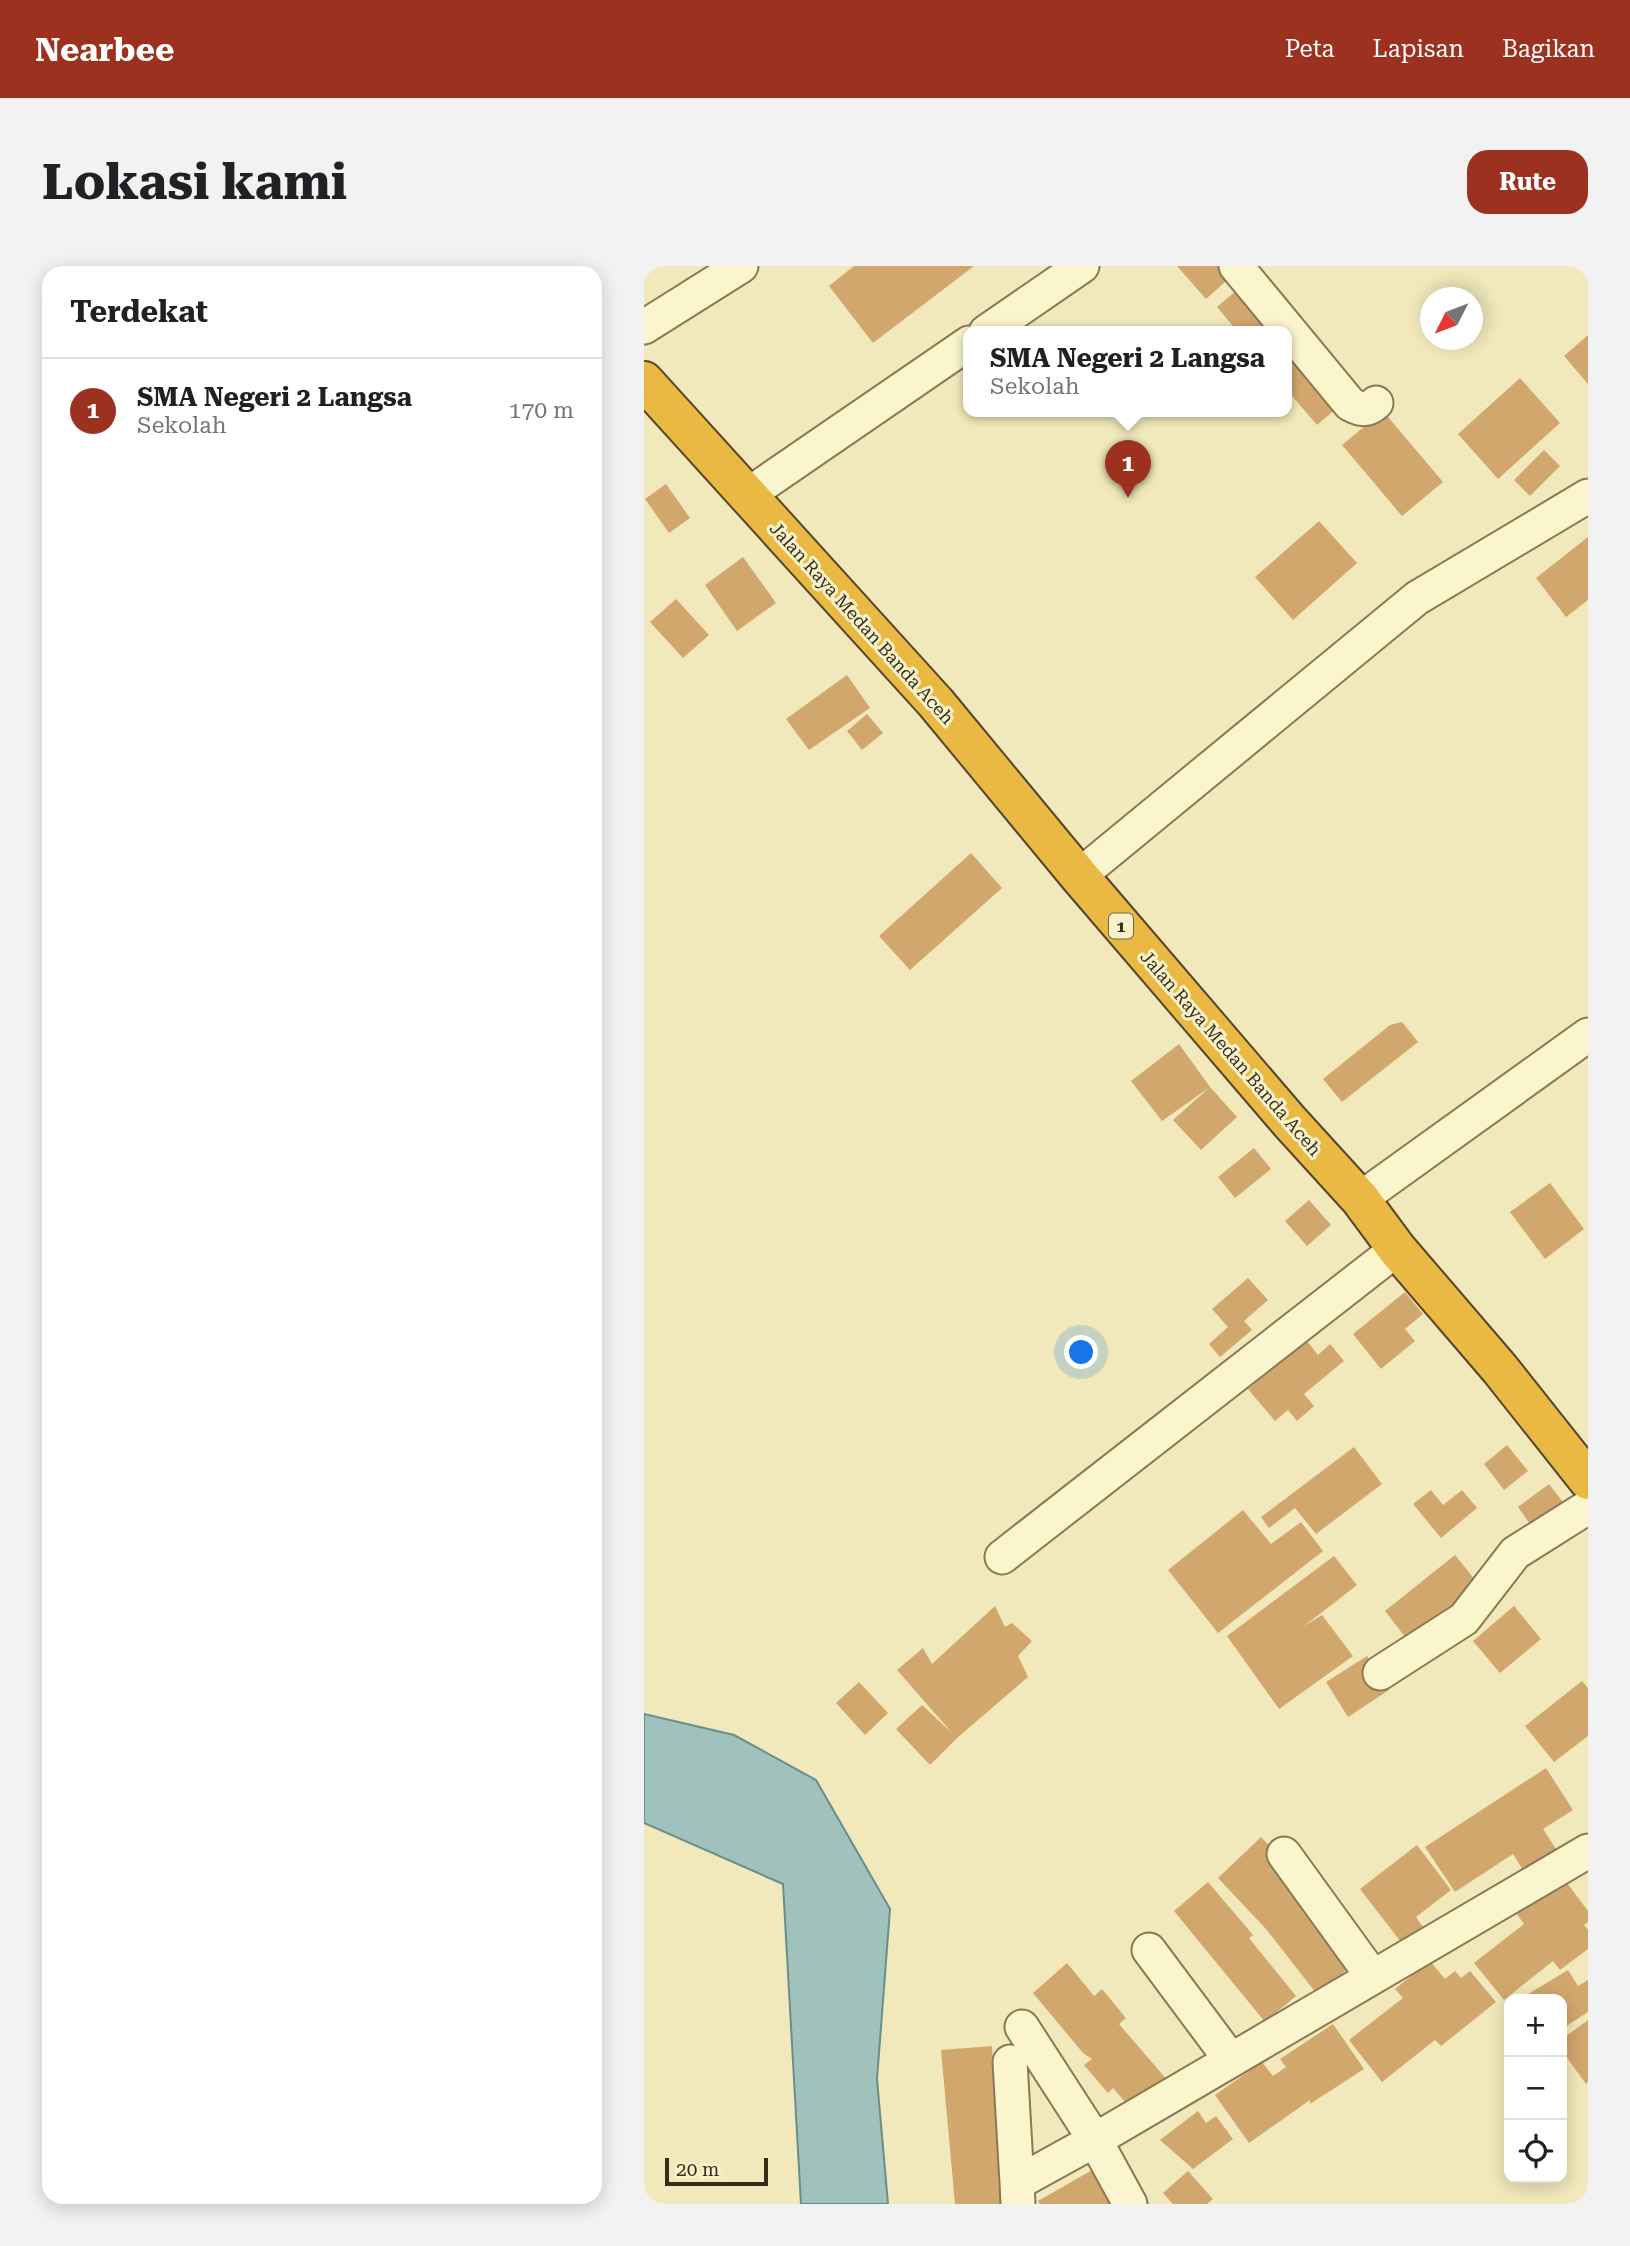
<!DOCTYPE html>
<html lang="id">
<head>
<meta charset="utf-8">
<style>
  body { margin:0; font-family:"Roboto Serif",serif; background:#f2f2f2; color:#202124 }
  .controls { position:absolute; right:21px; bottom:21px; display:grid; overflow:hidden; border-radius:14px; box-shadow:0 4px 18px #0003 }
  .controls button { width:63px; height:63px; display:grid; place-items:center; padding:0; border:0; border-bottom:2px solid #e0e0e0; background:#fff; color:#202124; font:35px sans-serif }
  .compass { position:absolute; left:776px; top:21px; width:63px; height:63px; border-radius:50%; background:#fff; box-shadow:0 4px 18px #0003; rotate:228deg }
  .scale { position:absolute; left:21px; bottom:18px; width:103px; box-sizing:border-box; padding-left:7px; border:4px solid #372c1a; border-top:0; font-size:19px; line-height:24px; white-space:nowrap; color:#372c1a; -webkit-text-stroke:5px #f8f2cb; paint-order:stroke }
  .you { position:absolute; left:438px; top:1087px; width:24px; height:24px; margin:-18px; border:5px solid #fff; border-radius:50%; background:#1a73e8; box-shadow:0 0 0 10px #1a73e833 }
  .badge { display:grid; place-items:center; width:46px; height:46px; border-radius:50%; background:#9d311f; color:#fff; font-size:23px; font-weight:700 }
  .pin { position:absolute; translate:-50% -58px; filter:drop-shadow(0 2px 4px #0008) }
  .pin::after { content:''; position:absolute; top:37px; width:24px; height:21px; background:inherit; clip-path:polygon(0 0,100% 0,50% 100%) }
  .popup { position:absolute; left:319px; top:60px; width:329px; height:91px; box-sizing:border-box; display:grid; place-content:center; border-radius:14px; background:#fff; filter:drop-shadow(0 2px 5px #0005); font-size:23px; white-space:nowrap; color:#757577 }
  .popup b { font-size:26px; color:#202124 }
  .popup::after { content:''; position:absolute; left:50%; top:100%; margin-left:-14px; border:14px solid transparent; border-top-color:#fff }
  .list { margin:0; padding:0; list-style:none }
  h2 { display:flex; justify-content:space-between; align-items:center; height:91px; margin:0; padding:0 28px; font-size:30px }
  h2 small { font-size:23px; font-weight:400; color:#757577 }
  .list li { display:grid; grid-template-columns:46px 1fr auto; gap:21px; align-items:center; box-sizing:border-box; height:105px; padding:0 28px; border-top:2px solid #e0e0e0 }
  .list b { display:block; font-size:26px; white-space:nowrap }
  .list p { margin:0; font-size:23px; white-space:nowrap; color:#757577 }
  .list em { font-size:23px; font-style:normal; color:#757577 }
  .icon { flex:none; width:38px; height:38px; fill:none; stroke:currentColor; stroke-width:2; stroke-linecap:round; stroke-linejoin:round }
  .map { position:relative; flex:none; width:944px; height:1938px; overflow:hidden; border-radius:21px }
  header { display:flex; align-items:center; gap:42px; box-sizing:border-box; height:98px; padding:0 35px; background:#9d311f; color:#fff }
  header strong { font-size:33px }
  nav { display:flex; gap:38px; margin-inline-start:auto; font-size:24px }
  .intro { display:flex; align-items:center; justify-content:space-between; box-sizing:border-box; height:168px; padding:0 42px }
  h1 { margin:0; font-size:49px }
  .button { padding:18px 32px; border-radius:21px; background:#9d311f; color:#fff; font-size:24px; font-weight:700 }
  main { display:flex; gap:42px; padding:0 42px }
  aside { flex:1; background:#fff; border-radius:21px; box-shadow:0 4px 18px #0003 }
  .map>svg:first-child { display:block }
  .water { fill:#a0c1bc; stroke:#678f8b; stroke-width:2 }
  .building { fill:#d2a76d }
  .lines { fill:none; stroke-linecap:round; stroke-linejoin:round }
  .minor-casing { stroke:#897854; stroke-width:37 }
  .highway-casing { stroke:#564529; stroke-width:42 }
  .minor { stroke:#fbf5ce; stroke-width:33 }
  .highway { stroke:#e9b943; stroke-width:38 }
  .labels { text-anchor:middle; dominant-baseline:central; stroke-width:6; stroke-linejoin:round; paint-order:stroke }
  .shield { fill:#f8f2cb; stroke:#71674f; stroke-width:2 }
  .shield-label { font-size:16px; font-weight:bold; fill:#372c1a }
  .street-label { font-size:18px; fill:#372c1a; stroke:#f8f2cb }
</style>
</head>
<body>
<header>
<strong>Nearbee</strong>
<nav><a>Peta</a><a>Lapisan</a><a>Bagikan</a></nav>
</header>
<div class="intro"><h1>Lokasi kami</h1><a class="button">Rute</a></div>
<main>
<aside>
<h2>Terdekat<small></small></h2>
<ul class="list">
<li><span class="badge">1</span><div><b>SMA Negeri 2 Langsa</b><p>Sekolah</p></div><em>170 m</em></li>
</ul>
</aside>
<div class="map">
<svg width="944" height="1938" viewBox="0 0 944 1938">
  <rect width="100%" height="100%" fill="#f1e9bb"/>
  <path class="water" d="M 0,1448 L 90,1469 L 172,1514 L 246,1643 L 233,1813 L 244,1938 L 157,1938 L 139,1618 L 0,1557 Z"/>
  <path class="building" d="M 210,0 L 330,0 L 229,77 L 185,20 Z
    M 533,0 L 583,0 L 590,8 L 562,33 Z
    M 600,18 L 640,66 L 594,66 L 573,41 Z
    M 643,69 L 700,136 L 673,159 L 643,124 Z
    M 944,69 L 944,118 L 920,90 Z
    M 876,112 L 916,157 L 854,213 L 814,168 Z
    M 739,145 L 799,216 L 758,250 L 698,179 Z
    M 900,184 L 916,200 L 886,230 L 870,214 Z
    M 22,218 L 46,252 L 25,267 L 1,233 Z
    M 675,255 L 713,297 L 649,354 L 611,311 Z
    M 944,271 L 944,334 L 922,351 L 892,312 Z
    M 99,291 L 132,337 L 93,365 L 61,319 Z
    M 32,333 L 65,369 L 39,392 L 6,356 Z
    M 203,409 L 226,442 L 165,484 L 142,453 Z
    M 223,448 L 239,467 L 218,484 L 203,465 Z
    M 327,587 L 358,622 L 266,704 L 235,670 Z
    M 758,756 L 774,776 L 698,836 L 679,813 L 746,759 Z
    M 535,778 L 566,821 L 518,855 L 487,815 Z
    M 566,821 L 593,851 L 557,884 L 529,854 Z
    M 610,882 L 627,903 L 591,932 L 574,911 Z
    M 906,917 L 940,963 L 901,993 L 866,946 Z
    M 665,934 L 687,959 L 663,980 L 641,955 Z
    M 604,1012 L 624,1034 L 600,1055 L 608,1064 L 576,1091 L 565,1078 L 584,1061 L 568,1043 Z
    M 761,1026 L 779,1048 L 761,1063 L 771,1075 L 737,1103 L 709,1068 Z
    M 663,1075 L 674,1089 L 686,1078 L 700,1095 L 660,1128 L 670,1140 L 653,1155 L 644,1144 L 631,1155 L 604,1123 Z
    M 863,1179 L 884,1205 L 860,1224 L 840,1198 Z
    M 710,1181 L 738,1218 L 672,1268 L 651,1242 L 625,1262 L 617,1251 Z
    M 905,1218 L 925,1244 L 893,1268 L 874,1241 Z
    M 787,1224 L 799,1239 L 818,1224 L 833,1242 L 797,1272 L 769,1238 Z
    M 599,1244 L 627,1278 L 657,1256 L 679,1285 L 574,1367 L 524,1304 Z
    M 811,1289 L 836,1320 L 765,1376 L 741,1345 Z
    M 690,1290 L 713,1319 L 659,1361 L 678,1349 L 709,1390 L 635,1443 L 583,1370 Z
    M 351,1340 L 361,1361 L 368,1357 L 388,1375 L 374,1390 L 384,1411 L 313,1472 L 286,1499 L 252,1463 L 278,1439 L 309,1468 L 253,1404 L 279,1382 L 288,1398 Z
    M 870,1340 L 897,1373 L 856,1407 L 829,1375 Z
    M 723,1390 L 745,1424 L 704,1451 L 682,1416 Z
    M 938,1415 L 944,1422 L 944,1470 L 910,1496 L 881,1460 Z
    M 215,1416 L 244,1447 L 221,1469 L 192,1437 Z
    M 902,1502 L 929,1544 L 899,1563 L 912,1583 L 879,1604 L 869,1588 L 811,1626 L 781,1581 Z
    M 617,1571 L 666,1623 L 712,1697 L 672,1727 L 622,1663 L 574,1612 Z
    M 773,1579 L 807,1624 L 772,1651 L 781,1664 L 760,1680 L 716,1623 Z
    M 917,1609 L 944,1645 L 944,1656 L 940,1659 L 944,1664 L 944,1683 L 916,1704 L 909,1695 L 860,1734 L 830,1697 L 880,1658 L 870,1644 Z
    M 564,1616 L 609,1669 L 605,1672 L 652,1730 L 621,1756 L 530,1645 Z
    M 786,1695 L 801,1713 L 811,1705 L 817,1712 L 826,1705 L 852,1736 L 797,1780 L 791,1774 L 738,1816 L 705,1774 L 759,1732 L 751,1723 Z
    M 423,1697 L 450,1730 L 458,1723 L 482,1752 L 475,1758 L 524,1815 L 490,1846 L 469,1822 L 464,1827 L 440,1799 L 448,1793 L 439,1787 L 389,1727 Z
    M 924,1704 L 934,1720 L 944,1714 L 944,1746 L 918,1763 L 918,1733 L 883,1733 L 881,1730 Z
    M 944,1754 L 944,1816 L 942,1818 L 918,1785 L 918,1773 Z
    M 689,1758 L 720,1803 L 666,1838 L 666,1834 L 605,1877 L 571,1829 L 618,1796 L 629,1810 L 642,1801 L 636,1793 Z
    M 348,1780 L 357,1938 L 311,1938 L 297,1784 Z
    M 554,1845 L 562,1857 L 572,1850 L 589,1873 L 549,1903 L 516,1874 Z
    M 457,1899 L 479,1938 L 396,1938 L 394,1935 Z
    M 544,1905 L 569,1933 L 563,1938 L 529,1938 L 519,1927 Z"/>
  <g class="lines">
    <g class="minor-casing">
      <path id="minor" d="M 592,0 L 706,138 C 717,144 723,145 732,137
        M 0,61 L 97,0
        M 342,66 L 438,0
        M 102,230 L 325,77
        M 435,610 L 773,332 L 944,230
        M 716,933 L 944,769
        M 358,1291 L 753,983
        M 736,1407 L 820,1353 L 871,1287 L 944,1241
        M 640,1588 L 729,1711
        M 505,1684 L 587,1794
        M 378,1761 L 451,1874 L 486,1938
        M 366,1796 L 373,1917
        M 374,1938 L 373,1917 L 451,1874 L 944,1585"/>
    </g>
    <g class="highway-casing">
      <path id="highway" d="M 0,115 L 292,437 L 435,610 L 645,855 L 716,933 L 753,983 L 856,1103 L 944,1214"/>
    </g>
    <use href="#minor" class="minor"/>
    <use href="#highway" class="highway"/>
  </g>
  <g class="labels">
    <rect class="shield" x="465" y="647.5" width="24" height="25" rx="5"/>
    <g class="shield-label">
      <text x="477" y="660">1</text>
    </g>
    <g class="street-label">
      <text transform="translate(218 357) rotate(48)">Jalan Raya Medan Banda Aceh</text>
      <text transform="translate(587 787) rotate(49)">Jalan Raya Medan Banda Aceh</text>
    </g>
  </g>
</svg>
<div class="controls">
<button>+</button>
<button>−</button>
<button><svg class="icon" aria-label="locate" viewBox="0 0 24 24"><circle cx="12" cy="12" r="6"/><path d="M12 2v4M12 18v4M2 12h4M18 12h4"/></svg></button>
</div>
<svg class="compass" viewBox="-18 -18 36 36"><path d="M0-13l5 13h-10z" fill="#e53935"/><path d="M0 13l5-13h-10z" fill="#757577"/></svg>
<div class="scale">20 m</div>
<div class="you"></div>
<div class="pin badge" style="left:484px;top:232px">1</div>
<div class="popup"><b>SMA Negeri 2 Langsa</b>Sekolah</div>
</div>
</main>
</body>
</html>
